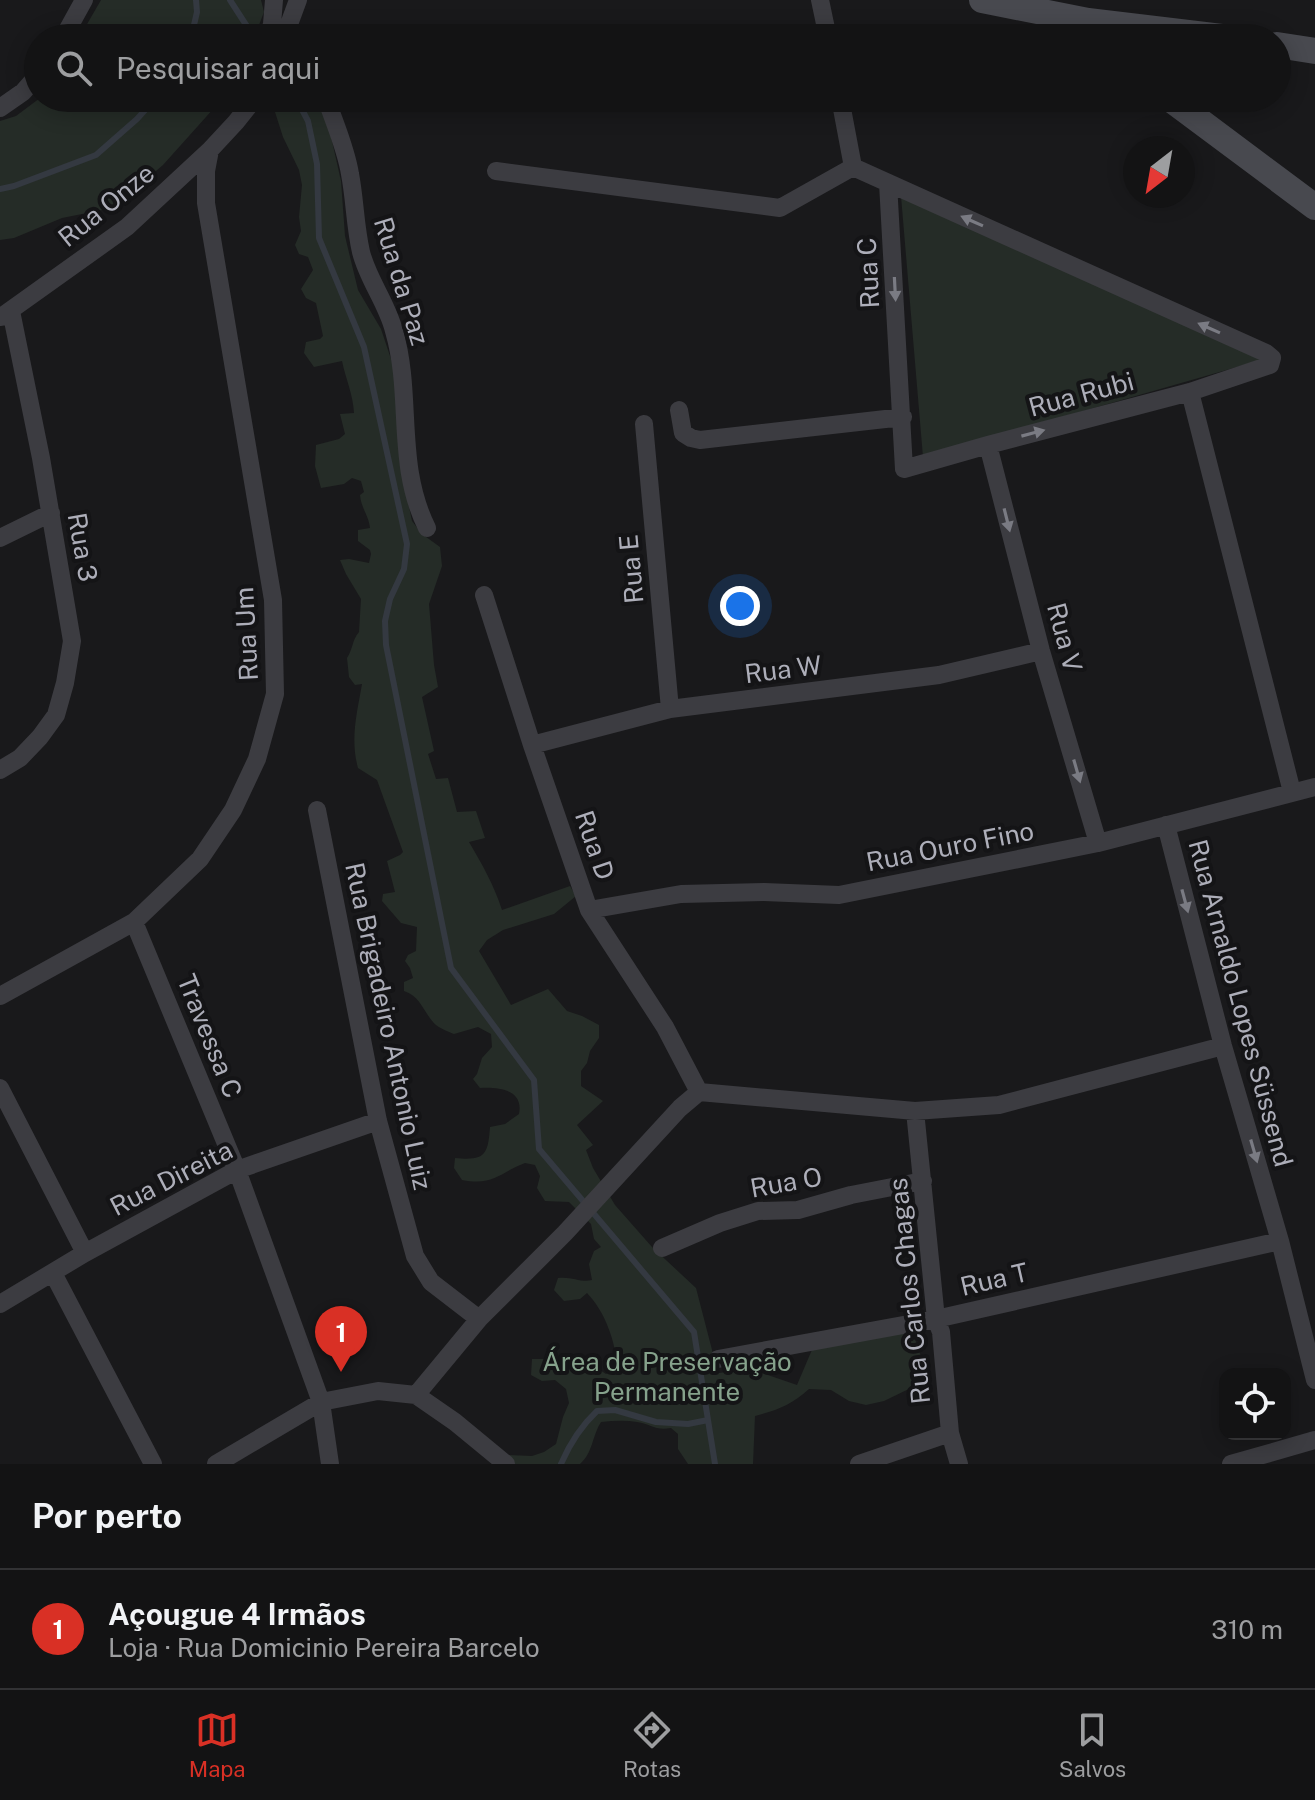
<!DOCTYPE html>
<html lang="pt">
<head>
<meta charset="utf-8">
<style>
  body { margin:0; font-family:"Public Sans",sans-serif; background:#1c1c1d; color:#f1f3f6 }
  .controls { position:absolute; right:24px; bottom:24px; display:grid; overflow:hidden; border-radius:16px; box-shadow:0 4px 20px #0003 }
  .controls button { width:72px; height:72px; display:grid; place-items:center; padding:0; border:0; border-bottom:2px solid #323234; background:#131314; color:#f1f3f6; font:40px sans-serif }
  .compass { position:absolute; left:1123px; top:136px; width:72px; height:72px; border-radius:50%; background:#131314; box-shadow:0 4px 20px #0003; rotate:211deg }
  .you { position:absolute; left:740px; top:606px; width:28px; height:28px; margin:-20px; border:6px solid #fff; border-radius:50%; background:#1a73e8; box-shadow:0 0 0 12px #1a73e833 }
  .badge { display:grid; place-items:center; width:52px; height:52px; border-radius:50%; background:#d93025; color:#fff; font-size:26px; font-weight:700 }
  .pin { position:absolute; translate:-50% -66px; filter:drop-shadow(0 2px 4px #0008) }
  .pin::after { content:''; position:absolute; top:42px; width:28px; height:24px; background:inherit; clip-path:polygon(0 0,100% 0,50% 100%) }
  .list { margin:0; padding:0; list-style:none }
  h2 { display:flex; justify-content:space-between; align-items:center; height:104px; margin:0; padding:0 32px; font-size:34px }
  h2 small { font-size:26px; font-weight:400; color:#9d9ea0 }
  .list li { display:grid; grid-template-columns:52px 1fr auto; gap:24px; align-items:center; box-sizing:border-box; height:120px; padding:0 32px; border-top:2px solid #323234 }
  .list b { display:block; font-size:30px; white-space:nowrap }
  .list p { margin:0; font-size:26px; white-space:nowrap; color:#9d9ea0 }
  .list em { font-size:26px; font-style:normal; color:#9d9ea0 }
  .icon { flex:none; width:44px; height:44px; fill:none; stroke:currentColor; stroke-width:2; stroke-linecap:round; stroke-linejoin:round }
  .map { position:relative; flex:none; width:1315px; height:1464px; overflow:hidden }
  .search { position:absolute; background:#131314; box-shadow:0 4px 20px #0003; left:24px; right:24px; top:24px; height:88px; display:flex; align-items:center; gap:20px; box-sizing:border-box; padding:0 28px; border-radius:44px; color:#9d9ea0; font-size:30px }
  .sheet { height:224px; background:#131314 }
  nav { display:flex; justify-content:space-around; align-items:center; box-sizing:border-box; height:112px; border-top:2px solid #323234; background:#131314; font-size:22px; color:#9d9ea0 }
  nav a { display:grid; justify-items:center; gap:4px }
  nav .on { color:#d93025 }
  .map>svg:first-child { display:block }
  .green { fill:#252c27 }
  .lines { fill:none; stroke-linecap:round; stroke-linejoin:round }
  .stream { stroke:#343941; stroke-width:6 }
  .street { stroke:#3c3c41; stroke-width:18 }
  .secondary { stroke:#48494f; stroke-width:26 }
  .oneway { fill:#7a7b83 }
  .labels { text-anchor:middle; dominant-baseline:central; stroke-width:8; stroke-linejoin:round; paint-order:stroke }
  .street-label { font-size:26px; fill:#adaeb9; stroke:#141416 }
  .park-label { font-size:26px; fill:#86a28c; stroke:#141416 }
</style>
</head>
<body>
<div class="map">
<svg width="1315" height="1464" viewBox="0 0 1315 1464">
  <rect width="100%" height="100%" fill="#19191b"/>
  <path class="green" d="M 101,0 L 261,0 L 264,12 L 254,38 L 79,38 Z
    M 40,98 L 223,98 L 163,165 L 112,208 L 62,218 L 14,238 L 0,240 L 0,121 L 16,116 Z
    M 291,98 L 319,98 L 323,101 L 341,181 L 345,236 L 358,290 L 381,329 L 395,371 L 400,464 L 412,521 L 422,534 L 440,547 L 442,566 L 429,604 L 434,665 L 438,687 L 422,697 L 434,751 L 428,754 L 436,779 L 448,778 L 457,812 L 476,811 L 485,838 L 469,842 C 482,864 494,885 502,910 L 570,886 L 576,896 L 554,914 L 503,930 L 487,940 L 479,951 L 511,1005 L 548,989 L 567,1011 L 582,1016 L 599,1025 L 599,1038 L 590,1051 L 587,1063 L 581,1071 L 581,1086 L 603,1101 L 577,1125 L 593,1145 L 586,1150 L 593,1168 L 615,1205 L 652,1247 L 696,1288 L 718,1373 L 753,1370 L 797,1385 L 814,1345 L 901,1330 L 915,1339 L 925,1368 L 915,1386 L 884,1401 L 866,1405 L 849,1401 L 831,1390 L 809,1389 C 791,1405 778,1410 755,1416 L 753,1464 L 688,1464 L 678,1449 L 678,1434 L 671,1428 C 655,1431 651,1424 637,1422 C 625,1420 613,1421 601,1422 C 592,1436 593,1453 580,1464 L 496,1464 L 508,1455 L 532,1456 L 544,1452 L 556,1444 L 563,1417 L 569,1403 L 566,1389 L 555,1380 L 542,1381 L 531,1375 L 532,1359 L 544,1359 L 565,1365 C 581,1355 591,1365 606,1374 L 617,1366 C 615,1340 605,1312 587,1293 L 580,1299 L 564,1301 L 554,1290 L 558,1278 C 571,1276 582,1283 592,1280 L 589,1264 L 594,1251 L 601,1247 L 594,1239 L 591,1224 L 569,1202 L 545,1201 L 537,1188 L 540,1176 L 535,1165 L 525,1163 C 499,1173 494,1186 462,1180 L 454,1168 L 455,1158 C 485,1161 488,1155 490,1127 L 505,1124 L 519,1114 C 524,1089 498,1087 480,1088 L 473,1079 L 477,1074 L 482,1058 L 492,1047 L 491,1034 L 478,1027 L 454,1034 C 449,1032 441,1029 436,1025 C 424,1014 421,996 404,991 L 404,982 L 413,978 L 410,968 L 405,961 L 408,955 L 416,951 L 417,927 L 401,923 L 382,901 L 383,894 L 395,892 L 387,861 L 400,855 L 403,852 L 377,780 L 358,768 C 350,739 357,713 362,684 L 355,685 L 349,677 L 347,658 C 353,649 352,640 359,632 L 361,599 L 346,574 L 340,560 L 349,559 L 369,563 L 371,554 L 370,550 L 358,541 L 358,530 L 370,528 C 369,516 361,508 360,495 L 364,492 L 361,481 L 352,478 L 344,484 L 321,488 L 315,466 L 316,445 L 339,439 L 345,434 L 340,414 L 354,413 C 353,394 346,380 342,361 L 314,367 L 304,353 L 306,342 L 320,339 L 323,336 L 316,303 L 306,298 L 301,289 L 313,270 L 308,257 L 299,254 L 295,245 L 301,231 L 299,217 L 302,185 L 299,170 L 283,137 L 275,112 Z
    M 901,196 L 1265,359 L 923,457 Z"/>
  <g class="lines">
    <path class="stream" d="M 230,0 L 250,31
      M 191,38 L 197,12 L 196,0
      M 297,100 L 308,121 L 317,164 L 319,238 L 364,347 L 407,544 L 404,569 L 390,599 L 385,621 L 386,645 L 451,968 L 534,1080 L 539,1149 L 694,1332 L 715,1464
      M 0,189 L 14,186 L 96,155 L 137,119 L 156,98
      M 561,1464 C 570,1443 580,1427 597,1411 L 615,1410 L 656,1422 L 688,1424 L 708,1420"/>
    <path class="street" d="M 820,0 L 828,38
      M 63,38 L 84,0
      M 268,38 L 272,24 L 274,0
      M 284,38 L 298,0
      M 326,98 C 334,122 346,148 350,174 C 355,200 355,226 361,252 C 368,280 387,303 394,331 C 413,396 395,464 427,528
      M 840,98 L 853,167 L 1266,353 L 1272,358 L 1270,365 L 1190,392 L 988,445 L 904,469 L 888,183
      M 0,108 L 23,92 L 38,75
      M 496,171 L 780,208 L 853,167
      M 1,317 L 127,227 L 210,150 L 236,122 L 255,98
      M 1190,392 L 1292,792
      M 679,410 L 683,433 L 691,438 L 700,440 L 903,417
      M 644,424 L 670,709
      M 988,445 L 1041,651 L 1098,843
      M 0,538 L 51,513
      M 484,595 L 532,745 L 589,910 L 665,1027 L 699,1092
      M 532,745 L 670,709 L 939,675 L 1041,651
      M 0,770 L 20,758 L 40,737 L 56,715 L 65,683 L 72,641 L 41,458 L 11,311
      M 317,810 L 378,1121 L 415,1256 L 431,1282 L 479,1319
      M 1166,825 L 1223,1046 L 1280,1241 L 1315,1380
      M 589,910 L 681,894 L 764,892 L 839,895 L 1098,843 L 1315,787
      M 134,922 L 237,1170 L 321,1402 L 330,1464
      M 0,996 L 134,922 L 200,859 L 233,810 L 257,759 L 275,694 L 273,600 L 206,203 L 206,171 L 210,150
      M 0,1088 L 85,1253
      M 915,1111 L 936,1319 L 941,1332 L 950,1433 L 959,1464
      M 662,1248 L 720,1223 L 758,1211 L 798,1210 L 851,1195 L 923,1181
      M 53,1273 L 153,1464
      M 0,1304 L 85,1253 L 237,1170 L 378,1121
      M 718,1359 L 936,1319 L 1280,1241
      M 416,1395 L 479,1319 L 565,1233 L 680,1108 L 699,1092 L 915,1111 L 999,1105 L 1223,1046
      M 216,1464 L 321,1402 L 378,1391 L 416,1395 L 455,1422 L 506,1464
      M 859,1464 L 950,1433
      M 1231,1464 L 1315,1440"/>
    <path class="secondary" d="M 982,0 L 1088,21 L 1230,38
      M 1277,45 L 1315,51
      M 1169,98 L 1315,207"/>
  </g>
  <defs><path id="oneway-solid" d="M-6-.8H1V-3.2L6.5 0L1 3.2V.8H-6Z" transform="scale(2)"/></defs>
  <g class="oneway">
    <use href="#oneway-solid" transform="translate(972 221) rotate(-156)"/>
    <use href="#oneway-solid" transform="translate(895 289) rotate(87)"/>
    <use href="#oneway-solid" transform="translate(1209 328) rotate(-156)"/>
    <use href="#oneway-solid" transform="translate(1033 433) rotate(-15)"/>
    <use href="#oneway-solid" transform="translate(1007 520) rotate(76)"/>
    <use href="#oneway-solid" transform="translate(1077 771) rotate(74)"/>
    <use href="#oneway-solid" transform="translate(1185 901) rotate(75)"/>
    <use href="#oneway-solid" transform="translate(1254 1151) rotate(74)"/>
  </g>
  <g class="labels">
    <g class="street-label">
      <text transform="translate(106 205) rotate(-39)">Rua Onze</text>
      <text transform="translate(868 273) rotate(-93)">Rua C</text>
      <text transform="translate(402 281) rotate(73)">Rua da Paz</text>
      <text transform="translate(1081 394) rotate(-15)">Rua Rubi</text>
      <text transform="translate(83 547) rotate(80)">Rua 3</text>
      <text transform="translate(631 569) rotate(-95)">Rua E</text>
      <text transform="translate(246 634) rotate(-93)">Rua Um</text>
      <text transform="translate(1065 637) rotate(75)">Rua V</text>
      <text transform="translate(783 669) rotate(-7)">Rua W</text>
      <text transform="translate(595 845) rotate(71)">Rua D</text>
      <text transform="translate(950 846) rotate(-11)">Rua Ouro Fino</text>
      <text transform="translate(1241 1003) rotate(75)">Rua Arnaldo Lopes Süssend</text>
      <text transform="translate(389 1026) rotate(78)">Rua Brigadeiro Antonio Luiz</text>
      <text transform="translate(210 1036) rotate(68)">Travessa C</text>
      <text transform="translate(171 1178) rotate(-27)">Rua Direita</text>
      <text transform="translate(786 1182) rotate(-10)">Rua O</text>
      <text transform="translate(994 1279) rotate(-13)">Rua T</text>
      <text transform="translate(909 1291) rotate(-96)">Rua Carlos Chagas</text>
    </g>
    <g class="park-label">
      <text x="667" y="1361">Área de Preservação<tspan x="667" dy="30">Permanente</tspan></text>
    </g>
  </g>
</svg>
<div class="controls">
<button><svg class="icon" aria-label="locate" viewBox="0 0 24 24"><circle cx="12" cy="12" r="6"/><path d="M12 2v4M12 18v4M2 12h4M18 12h4"/></svg></button>
</div>
<svg class="compass" viewBox="-18 -18 36 36"><path d="M0-13l5 13h-10z" fill="#e53935"/><path d="M0 13l5-13h-10z" fill="#9d9ea0"/></svg>
<div class="you"></div>
<div class="pin badge" style="left:341px;top:1372px">1</div>
<div class="search"><svg class="icon" aria-label="search" viewBox="0 0 24 24"><circle cx="10" cy="10" r="6"/><path d="M15 15l6 6"/></svg>Pesquisar aqui</div>
</div>
<section class="sheet">
<h2>Por perto<small></small></h2>
<ul class="list">
<li><span class="badge">1</span><div><b>Açougue 4 Irmãos</b><p>Loja · Rua Domicinio Pereira Barcelo</p></div><em>310 m</em></li>
</ul>
</section>
<nav>
<a class="on"><svg class="icon" aria-label="map" viewBox="0 0 24 24"><path d="M3 6l6-2 6 2 6-2v14l-6 2-6-2-6 2zM9 4v14M15 6v14"/></svg>Mapa</a>
<a><svg class="icon" aria-label="directions" viewBox="0 0 24 24"><path d="M12 3l9 9-9 9-9-9zM9 14v-3h6M13 9l2 2-2 2"/></svg>Rotas</a>
<a><svg class="icon" aria-label="saved" viewBox="0 0 24 24"><path d="M7 4h10v16l-5-4-5 4z"/></svg>Salvos</a>
</nav>
</body>
</html>
